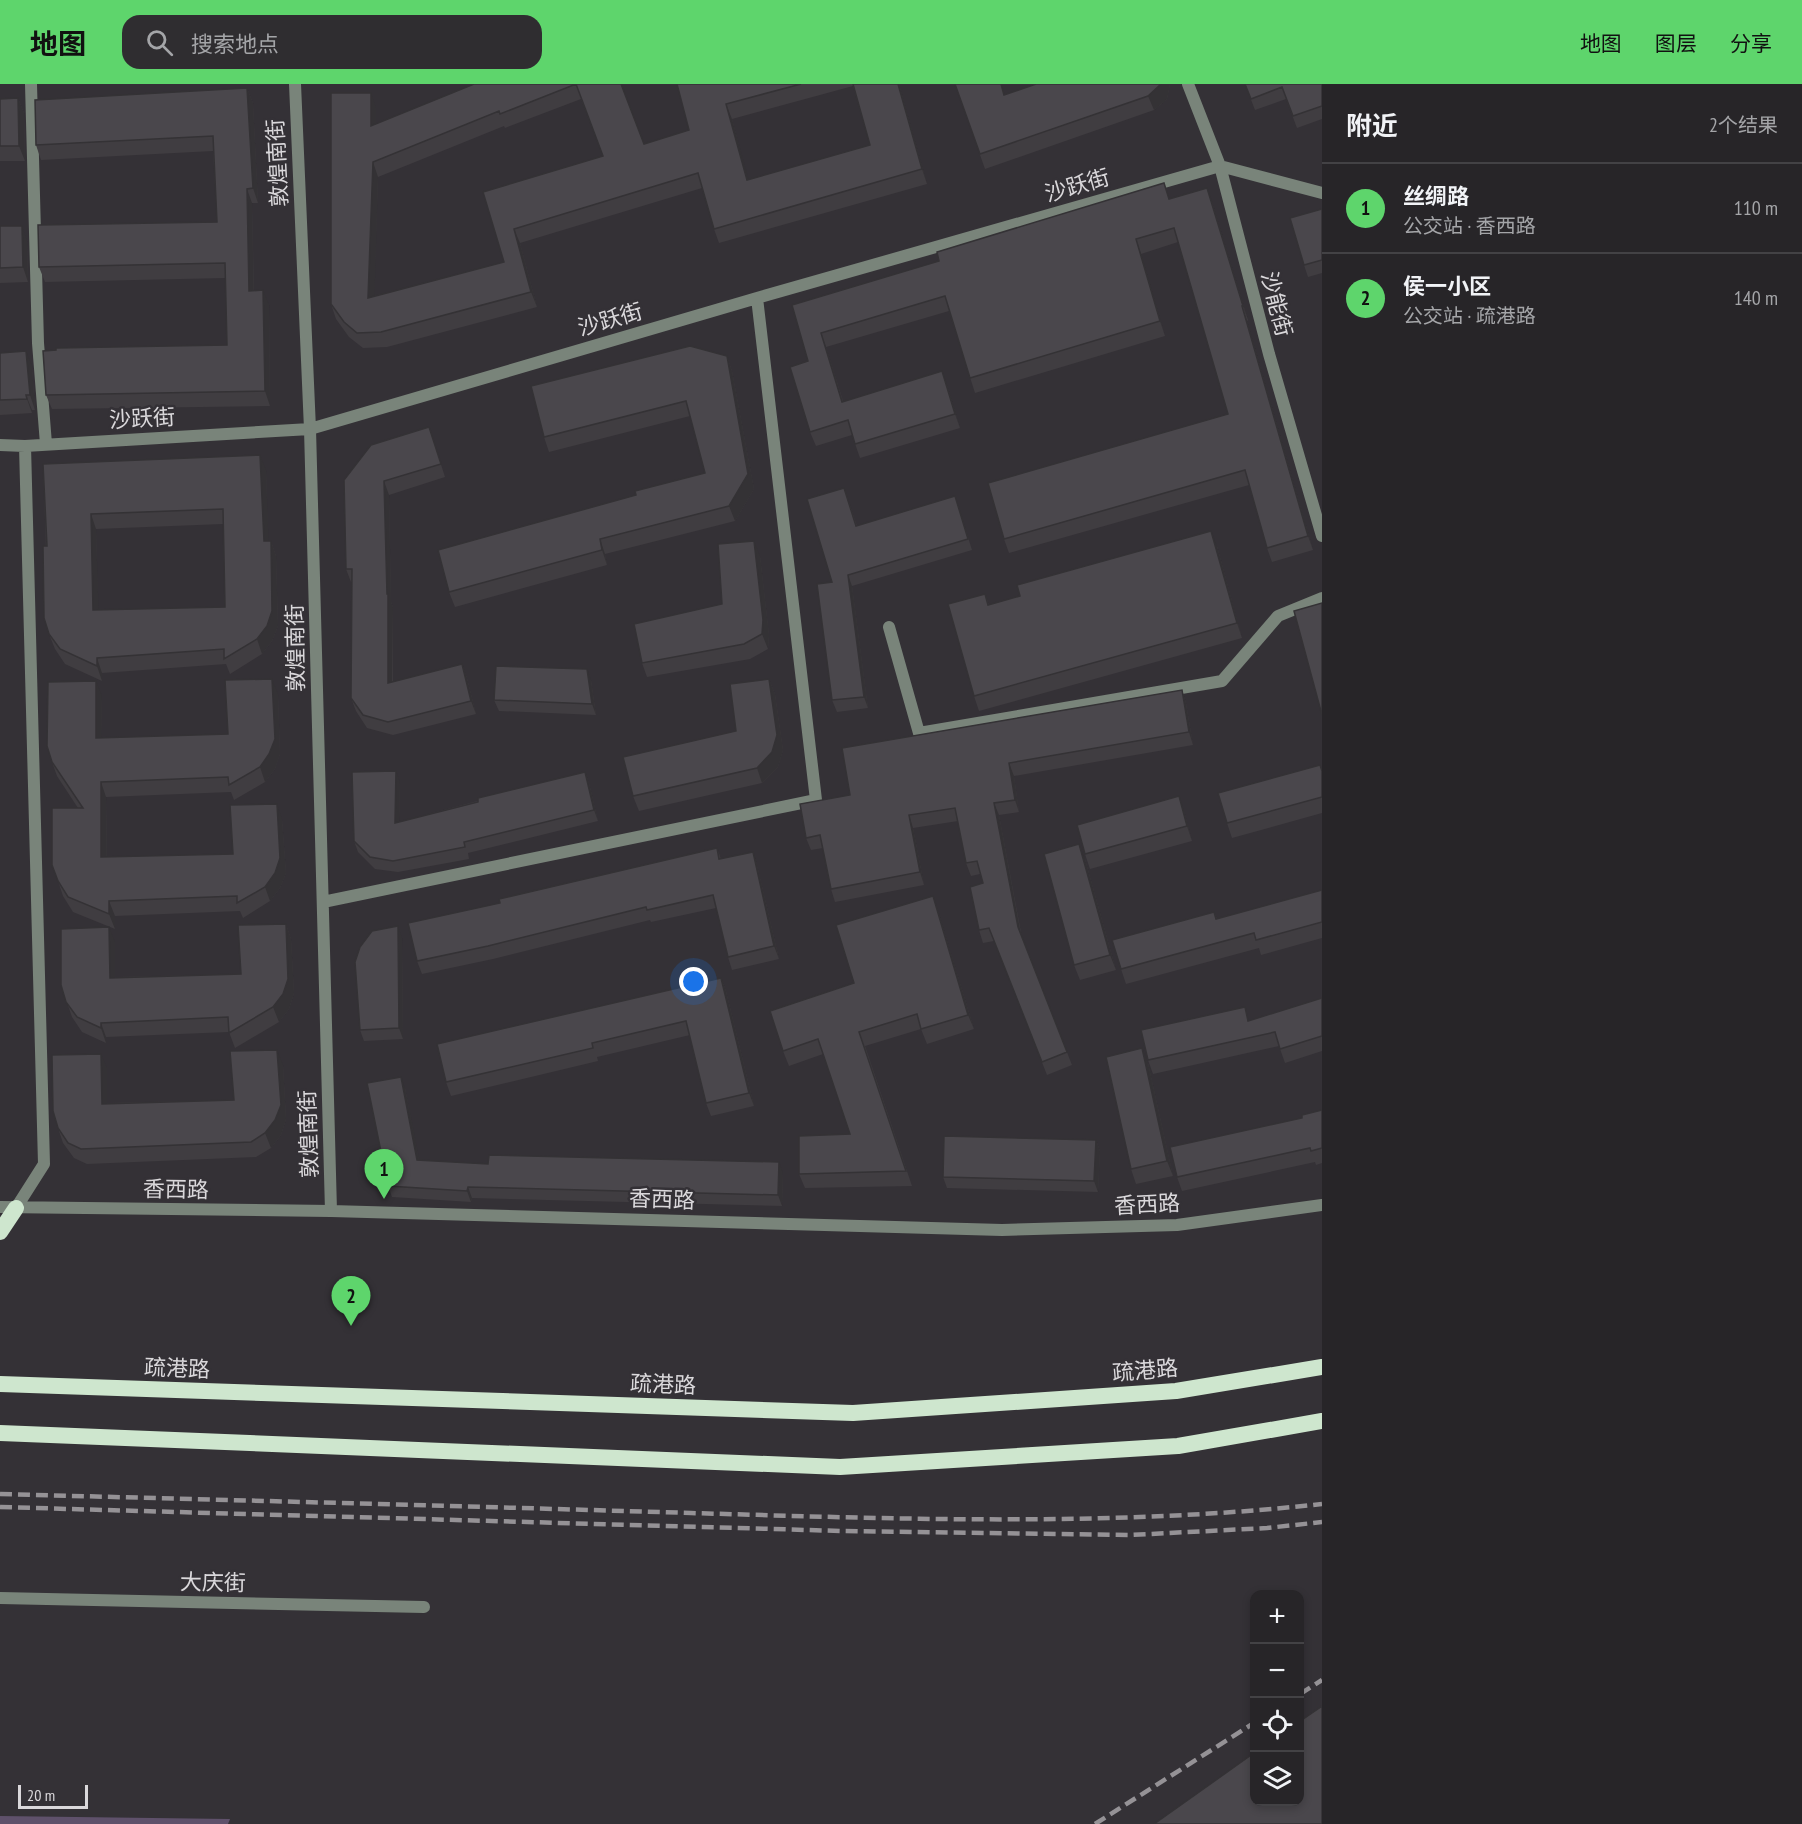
<!DOCTYPE html>
<html lang="zh">
<head>
<meta charset="utf-8">
<style>
  body { margin:0; font-family:"PT Sans Narrow","Noto Sans SC",sans-serif; background:#2f2d30; color:#f1f3f6 }
  .controls { position:absolute; right:18px; bottom:18px; display:grid; overflow:hidden; border-radius:12px; box-shadow:0 3px 9px #0003 }
  .controls button { width:54px; height:54px; display:grid; place-items:center; padding:0; border:0; border-bottom:2px solid #434245; background:#272528; color:#f1f3f6; font:30px sans-serif }
  .scale { position:absolute; left:18px; bottom:15px; width:70px; box-sizing:border-box; padding-left:6px; border:3px solid #dad8db; border-top:0; font-size:16px; line-height:21px; white-space:nowrap; color:#dad8db; -webkit-text-stroke:4px #343136; paint-order:stroke }
  .you { position:absolute; left:694px; top:898px; width:21px; height:21px; margin:-15px; border:4px solid #fff; border-radius:50%; background:#1a73e8; box-shadow:0 0 0 9px #1a73e833 }
  .badge { display:grid; place-items:center; width:39px; height:39px; border-radius:50%; background:#5ed56c; color:#111; font-size:20px; font-weight:700 }
  .pin { position:absolute; translate:-50% -50px; filter:drop-shadow(0 2px 3px #0008) }
  .pin::after { content:''; position:absolute; top:32px; width:21px; height:18px; background:inherit; clip-path:polygon(0 0,100% 0,50% 100%) }
  .list { margin:0; padding:0; list-style:none }
  h2 { display:flex; justify-content:space-between; align-items:center; height:78px; margin:0; padding:0 24px; font-size:26px }
  h2 small { font-size:20px; font-weight:400; color:#a4a5a8 }
  .list li { display:grid; grid-template-columns:39px 1fr auto; gap:18px; align-items:center; box-sizing:border-box; height:90px; padding:0 24px; border-top:2px solid #434245 }
  .list b { display:block; font-size:22px; white-space:nowrap }
  .list p { margin:0; font-size:20px; white-space:nowrap; color:#a4a5a8 }
  .list em { font-size:20px; font-style:normal; color:#a4a5a8 }
  .icon { flex:none; width:33px; height:33px; fill:none; stroke:currentColor; stroke-width:2; stroke-linecap:round; stroke-linejoin:round }
  .map { position:relative; flex:none; width:1322px; height:1740px; overflow:hidden }
  header { display:flex; align-items:center; gap:36px; box-sizing:border-box; height:84px; padding:0 30px; background:#5ed56c; color:#111 }
  header strong { font-size:28px }
  nav { display:flex; gap:33px; margin-inline-start:auto; font-size:21px }
  .search { width:420px; height:54px; background:#2f2d30; display:flex; align-items:center; gap:15px; box-sizing:border-box; padding:0 21px; border-radius:18px; color:#a4a5a8; font-size:22px }
  main { display:flex }
  aside { flex:1; background:#272528 }
  .map>svg:first-child { display:block }
  .green { fill:#5f516b }
  .lines { fill:none; stroke-linecap:round; stroke-linejoin:round }
  .minor { stroke:#79847a; stroke-width:12 }
  .trunk { stroke:#cee6ce; stroke-width:16 }
  .rail { stroke:#959296; stroke-width:4.5; stroke-dasharray:12 6; stroke-linecap:butt }
  .wall { fill:#403d41; fill-rule:evenodd }
  .shaded-wall { fill:#343235 }
  .building { fill:#4a474c; stroke:#343235; stroke-width:1.5; fill-rule:evenodd }
  .labels { text-anchor:middle; dominant-baseline:central; stroke-width:5; stroke-linejoin:round; paint-order:stroke }
  .street-label { font-size:22px; fill:#dad8db; stroke:#343136 }
</style>
</head>
<body>
<header>
<strong>地图</strong>
<div class="search"><svg class="icon" aria-label="search" viewBox="0 0 24 24"><circle cx="10" cy="10" r="6"/><path d="M15 15l6 6"/></svg>搜索地点</div>
<nav><a>地图</a><a>图层</a><a>分享</a></nav>
</header>
<main>
<div class="map">
<svg width="1322" height="1740" viewBox="0 0 1322 1740">
  <rect width="100%" height="100%" fill="#343136"/>
  <path class="green" d="M 0,1732 L 230,1735 L 228,1740 L 0,1740 Z"/>
  <g class="lines">
    <path class="minor" d="M 31,0 L 38,259 L 46,360
      M 295,0 L 310,345 L 331,1127
      M 1188,0 L 1220,82 L 1269,270 L 1322,452
      M 0,361 L 25,362 L 310,345 L 757,214 L 1220,82 L 1322,109
      M 889,543 L 919,649 L 1222,597 L 1278,532 L 1322,514
      M 323,818 L 816,716 L 757,214
      M 0,1123 L 331,1127 L 1002,1146 L 1177,1141 L 1322,1121
      M 16,1124 L 44,1080 L 25,362
      M 0,1514 L 424,1523"/>
    <path class="trunk" d="M 0,1148 L 16,1124
      M 0,1300 L 853,1329 L 1176,1307 L 1322,1283
      M 0,1349 L 840,1383 L 1178,1362 L 1322,1337"/>
    <path class="rail" d="M 0,1410 C 230,1416 461,1422 691,1429 C 901,1435 1113,1443 1322,1420
      M 0,1423 L 843,1447 L 1130,1451 L 1267,1444 L 1322,1438
      M 1300,1610 L 1322,1596
      M 1095,1740 L 1254,1639"/>
  </g>
  <path class="wall" d="M 474,0 L 621,0 L 644,60 L 689,46 L 677,0 L 899,0 L 927,100 L 719,159 L 714,145 L 702,104 L 520,159 L 537,223 L 387,263 L 363,264 L 349,253 L 336,235 L 331,220 L 376,24 L 376,40 ZM 853,2 L 870,61 L 748,96 L 732,35 ZM 581,15 L 603,72 L 483,108 L 504,178 L 374,212 L 378,93 L 504,42 L 505,44 Z
    M 1036,0 L 1170,0 L 1167,15 L 1154,26 L 985,85 L 957,6 L 1005,11 Z
    M 1245,0 L 1322,0 L 1322,35 L 1297,44 L 1286,15 L 1255,26 Z
    M 247,4 L 253,19 L 258,119 L 252,119 L 254,206 L 269,221 L 270,322 L 52,325 L 46,311 L 227,261 L 226,194 L 45,198 L 39,183 L 217,138 L 213,67 L 41,76 L 36,61 Z
    M 18,14 L 24,29 L 25,77 L 0,77 L 0,15 Z
    M 1170,115 L 1212,118 L 1248,236 L 1247,237 L 1313,466 L 1272,478 L 1267,464 L 1249,401 L 1009,469 L 1004,455 L 1228,330 L 1178,158 L 1141,170 L 1165,252 L 975,309 L 949,227 L 826,263 L 843,317 L 947,301 L 960,344 L 860,374 L 852,351 L 816,362 L 810,348 L 808,277 L 792,221 Z
    M 1322,125 L 1322,189 L 1308,193 L 1304,181 Z
    M 0,142 L 27,157 L 28,198 L 0,199 Z
    M 0,269 L 32,282 L 35,326 L 32,326 L 32,329 L 0,331 Z
    M 727,272 L 732,287 L 754,405 L 735,437 L 605,470 L 607,481 L 455,523 L 449,508 L 636,411 L 705,389 L 690,332 L 549,368 L 544,353 Z
    M 429,343 L 445,393 L 389,411 L 391,518 L 393,523 L 393,598 L 462,580 L 467,594 L 476,630 L 393,651 L 367,644 L 356,627 L 351,614 L 352,498 L 351,498 L 346,485 L 371,361 Z
    M 43,380 L 266,386 L 268,457 L 271,457 L 276,472 L 278,542 L 272,557 L 262,570 L 230,590 L 226,580 L 102,589 L 102,597 L 65,580 L 55,565 L 49,550 ZM 223,440 L 225,523 L 98,526 L 96,445 Z
    M 844,404 L 857,442 L 955,412 L 972,466 L 852,502 L 868,624 L 837,628 L 832,616 L 832,498 Z
    M 1217,462 L 1242,554 L 979,627 L 974,612 L 985,510 L 989,521 L 1020,512 Z
    M 760,472 L 769,551 L 768,565 L 750,575 L 647,593 L 642,579 L 722,520 Z
    M 769,595 L 775,610 L 783,666 L 778,683 L 762,699 L 639,727 L 633,712 L 736,647 Z
    M 591,596 L 596,631 L 499,627 L 494,616 Z
    M 1182,606 L 1186,619 L 1193,661 L 1014,692 L 1019,728 L 999,731 L 1022,854 L 1072,981 L 1047,991 L 994,857 L 983,859 L 979,846 L 983,799 L 980,790 L 971,792 L 966,779 L 958,737 L 913,744 L 924,801 L 835,818 L 831,805 L 823,764 L 811,766 L 806,754 L 850,711 Z
    M 278,610 L 280,670 L 275,685 L 265,698 L 234,716 L 231,708 L 106,713 L 107,773 L 233,770 L 282,735 L 286,789 L 280,804 L 270,817 L 243,834 L 240,827 L 115,832 L 115,845 L 73,828 L 63,812 L 58,797 L 78,724 L 57,692 L 52,678 L 102,612 L 101,654 L 228,650 Z
    M 1322,685 L 1322,729 L 1232,754 L 1227,739 Z
    M 585,688 L 589,699 L 598,737 L 468,769 L 469,775 L 398,788 L 375,785 L 358,768 L 354,757 L 400,698 L 399,738 Z
    M 1184,727 L 1192,757 L 1090,785 L 1085,770 Z
    M 717,764 L 721,775 L 753,768 L 757,781 L 779,875 L 732,886 L 728,873 L 716,824 L 651,838 L 650,836 L 493,875 L 422,890 L 417,877 L 500,819 Z
    M 1085,775 L 1116,886 L 1080,896 L 1074,881 Z
    M 1322,806 L 1322,854 L 1261,871 L 1259,864 L 1126,900 L 1121,885 L 1214,828 L 1217,835 Z
    M 933,812 L 938,827 L 974,945 L 927,960 L 921,945 L 865,962 L 912,1102 L 805,1104 L 799,1090 L 850,1050 L 823,970 L 789,982 L 783,967 L 854,899 Z
    M 286,840 L 291,855 L 294,909 L 289,925 L 279,938 L 235,964 L 229,948 L 106,953 L 106,959 L 82,948 L 72,933 L 61,901 L 115,858 L 115,893 L 241,890 Z
    M 402,854 L 403,955 L 364,957 L 360,946 Z
    M 721,894 L 726,907 L 754,1022 L 711,1032 L 706,1019 L 690,951 L 597,973 L 598,977 L 451,1012 L 446,998 Z
    M 1322,914 L 1322,967 L 1285,979 L 1279,962 L 1153,990 L 1148,976 Z
    M 1148,979 L 1173,1092 L 1136,1100 L 1131,1085 Z
    M 283,981 L 286,1035 L 281,1051 L 271,1064 L 256,1073 L 87,1080 L 74,1074 L 63,1059 L 58,1044 L 107,984 L 107,1019 L 234,1016 Z
    M 405,1004 L 419,1077 L 488,1080 L 783,1089 L 782,1122 L 472,1114 L 471,1118 L 392,1113 L 388,1102 Z
    M 1322,1026 L 1322,1079 L 1316,1081 L 1315,1078 L 1182,1107 L 1177,1093 L 1302,1034 Z
    M 1096,1056 L 1100,1067 L 1098,1108 L 947,1104 L 943,1093 Z"/>
  <path class="shaded-wall" d="M 898,0 L 899,0 L 927,100 L 922,85 Z
    M 1161,0 L 1170,0 L 1167,15 L 1154,26 L 1148,12 Z
    M 247,4 L 253,19 L 258,119 L 253,104 Z
    M 371,9 L 376,24 L 376,57 L 371,42 Z
    M 18,14 L 24,29 L 25,77 L 19,62 Z
    M 726,20 L 732,35 L 753,111 L 747,96 Z
    M 373,78 L 378,93 L 374,229 L 368,214 Z
    M 1207,104 L 1212,118 L 1248,236 L 1243,222 Z
    M 247,105 L 252,119 L 254,221 L 249,207 Z
    M 22,142 L 27,157 L 28,198 L 23,183 Z
    M 514,145 L 520,159 L 537,223 L 531,208 Z
    M 1136,155 L 1141,170 L 1165,252 L 1160,237 Z
    M 263,206 L 269,221 L 270,322 L 265,307 Z
    M 1242,222 L 1247,237 L 1313,466 L 1308,452 Z
    M 821,249 L 826,263 L 847,332 L 842,318 Z
    M 26,267 L 32,282 L 35,326 L 30,311 Z
    M 727,272 L 732,287 L 754,405 L 735,437 L 729,422 Z
    M 942,287 L 947,301 L 960,344 L 955,330 Z
    M 26,311 L 32,326 L 32,329 L 27,315 Z
    M 260,371 L 266,386 L 269,472 L 264,457 Z
    M 384,397 L 389,411 L 391,518 L 393,523 L 392,612 L 388,599 Z
    M 91,430 L 96,445 L 99,541 L 93,526 Z
    M 1211,447 L 1217,462 L 1242,554 L 1237,539 Z
    M 600,455 L 605,470 L 607,481 L 602,466 Z
    M 271,457 L 276,472 L 278,542 L 272,557 L 262,570 L 257,555 Z
    M 754,457 L 760,472 L 769,551 L 768,565 L 762,550 Z
    M 848,491 L 852,502 L 868,624 L 864,613 Z
    M 97,574 L 102,589 L 102,597 L 97,582 Z
    M 462,580 L 467,594 L 476,630 L 471,617 Z
    M 587,585 L 591,596 L 596,631 L 592,620 Z
    M 272,595 L 278,610 L 280,670 L 275,685 L 265,698 L 260,683 Z
    M 769,595 L 775,610 L 783,666 L 778,683 L 762,699 L 757,684 Z
    M 96,597 L 102,612 L 101,669 L 96,654 Z
    M 1182,606 L 1186,619 L 1193,661 L 1189,648 Z
    M 1009,679 L 1014,692 L 1019,728 L 1015,716 Z
    M 396,687 L 400,698 L 399,751 L 395,739 Z
    M 585,688 L 589,699 L 598,737 L 594,726 Z
    M 101,698 L 106,713 L 107,788 L 101,773 Z
    M 1179,712 L 1184,727 L 1192,757 L 1187,742 Z
    M 994,719 L 999,731 L 1022,856 L 1018,843 Z
    M 277,720 L 282,735 L 286,789 L 280,804 L 270,817 L 265,803 Z
    M 909,731 L 913,744 L 924,801 L 920,788 Z
    M 1079,760 L 1085,775 L 1116,886 L 1110,871 Z
    M 753,768 L 757,781 L 779,875 L 774,862 Z
    M 933,812 L 938,827 L 974,945 L 968,931 Z
    M 109,817 L 115,832 L 115,845 L 109,830 Z
    M 286,840 L 291,855 L 294,909 L 289,925 L 279,938 L 273,923 Z
    M 398,842 L 402,854 L 403,955 L 399,944 Z
    M 109,843 L 115,858 L 115,908 L 110,894 Z
    M 721,894 L 726,907 L 754,1022 L 749,1009 Z
    M 101,939 L 106,953 L 106,959 L 101,944 Z
    M 1142,964 L 1148,979 L 1173,1092 L 1167,1077 Z
    M 277,966 L 283,981 L 286,1035 L 281,1051 L 271,1064 L 265,1049 Z
    M 101,970 L 107,984 L 107,1034 L 102,1020 Z
    M 401,993 L 405,1004 L 422,1088 L 417,1076 Z
    M 1096,1056 L 1100,1067 L 1098,1108 L 1094,1097 Z
    M 779,1078 L 783,1089 L 782,1122 L 778,1111 Z
    M 468,1103 L 472,1114 L 471,1118 L 467,1107 Z"/>
  <path class="building" d="M 474,0 L 621,0 L 644,60 L 689,46 L 677,0 L 801,0 L 726,20 L 747,96 L 870,61 L 853,0 L 898,0 L 922,85 L 714,145 L 698,89 L 514,145 L 531,208 L 381,248 L 357,249 L 344,238 L 331,220 L 331,9 L 371,9 L 371,42 ZM 576,0 L 603,72 L 483,108 L 504,178 L 368,214 L 373,78 L 499,27 L 500,30 Z
    M 955,0 L 1001,0 L 1004,11 L 1036,0 L 1161,0 L 1148,12 L 980,70 Z
    M 1245,0 L 1322,0 L 1322,22 L 1293,32 L 1282,3 L 1251,15 Z
    M 247,4 L 253,104 L 247,105 L 249,207 L 263,206 L 265,307 L 46,311 L 43,267 L 56,266 L 56,264 L 227,261 L 225,179 L 39,183 L 38,141 L 217,138 L 213,52 L 36,61 L 35,16 Z
    M 18,14 L 19,62 L 0,62 L 0,15 Z
    M 1164,99 L 1169,115 L 1207,104 L 1243,222 L 1242,222 L 1308,452 L 1267,464 L 1245,386 L 1004,455 L 988,399 L 1228,330 L 1174,144 L 1136,155 L 1160,237 L 970,294 L 945,212 L 821,249 L 842,318 L 942,287 L 955,330 L 855,360 L 848,336 L 810,348 L 790,283 L 808,277 L 792,221 L 939,177 L 937,168 Z
    M 1322,125 L 1322,176 L 1304,181 L 1290,134 Z
    M 0,142 L 22,142 L 23,183 L 0,184 Z
    M 690,262 L 727,272 L 748,390 L 729,422 L 600,455 L 602,466 L 449,508 L 438,466 L 636,411 L 635,407 L 705,389 L 686,317 L 544,353 L 531,302 Z
    M 26,267 L 30,311 L 26,311 L 27,315 L 0,316 L 0,269 Z
    M 429,343 L 441,380 L 384,397 L 387,510 L 388,510 L 388,599 L 462,580 L 471,617 L 388,638 L 363,631 L 351,614 L 352,485 L 346,485 L 344,396 L 371,361 Z
    M 260,371 L 264,457 L 271,457 L 272,527 L 267,542 L 257,555 L 224,575 L 224,565 L 97,574 L 97,582 L 60,565 L 49,550 L 44,534 L 43,462 L 47,462 L 43,380 ZM 223,425 L 225,523 L 93,526 L 91,430 Z
    M 844,404 L 856,442 L 955,412 L 968,455 L 848,491 L 864,613 L 832,616 L 817,500 L 832,498 L 807,415 Z
    M 1211,447 L 1237,539 L 974,612 L 948,520 L 985,510 L 988,521 L 1020,512 L 1017,501 Z
    M 754,457 L 763,536 L 762,550 L 744,560 L 642,579 L 634,540 L 722,520 L 718,460 Z
    M 1322,519 L 1322,631 L 1294,527 Z
    M 496,582 L 587,585 L 592,620 L 494,616 Z
    M 272,595 L 275,655 L 269,670 L 260,683 L 229,701 L 228,693 L 101,698 L 101,773 L 233,770 L 230,721 L 277,720 L 280,774 L 275,789 L 265,803 L 237,819 L 237,812 L 109,817 L 109,830 L 68,813 L 58,797 L 52,781 L 52,724 L 83,724 L 52,678 L 47,662 L 48,598 L 96,597 L 96,654 L 228,650 L 225,596 Z
    M 769,595 L 777,651 L 772,668 L 757,684 L 633,712 L 623,673 L 736,647 L 730,600 Z
    M 1182,606 L 1189,648 L 1009,679 L 1015,716 L 994,719 L 1018,843 L 1067,968 L 1042,978 L 989,844 L 979,846 L 970,803 L 983,799 L 977,777 L 966,779 L 955,724 L 909,731 L 920,788 L 831,805 L 820,751 L 806,754 L 800,720 L 850,711 L 842,664 Z
    M 1320,681 L 1322,687 L 1322,713 L 1227,739 L 1218,709 Z
    M 396,687 L 395,739 L 478,718 L 478,714 L 585,688 L 594,726 L 464,758 L 465,763 L 393,777 L 370,773 L 354,757 L 352,688 Z
    M 1179,712 L 1187,742 L 1085,770 L 1077,741 Z
    M 1079,760 L 1110,871 L 1074,881 L 1044,770 Z
    M 717,764 L 719,775 L 753,768 L 774,862 L 728,873 L 713,811 L 647,826 L 646,823 L 488,862 L 417,877 L 408,839 L 500,819 L 499,815 Z
    M 1322,806 L 1322,838 L 1256,856 L 1254,849 L 1121,885 L 1112,856 L 1214,828 L 1216,835 Z
    M 933,812 L 968,931 L 921,945 L 917,930 L 859,948 L 906,1087 L 799,1090 L 799,1052 L 850,1050 L 818,955 L 783,967 L 770,927 L 854,899 L 836,841 Z
    M 286,840 L 288,895 L 283,910 L 273,923 L 229,949 L 228,933 L 101,939 L 101,944 L 77,933 L 66,918 L 61,901 L 61,845 L 109,843 L 110,894 L 241,890 L 238,841 Z
    M 398,842 L 399,944 L 360,946 L 355,878 L 360,863 L 372,847 Z
    M 721,894 L 749,1009 L 706,1019 L 686,937 L 592,959 L 593,964 L 446,998 L 437,960 Z
    M 1322,914 L 1322,952 L 1280,965 L 1275,948 L 1148,976 L 1141,946 L 1245,923 L 1248,937 Z
    M 1142,964 L 1167,1077 L 1131,1085 L 1106,973 Z
    M 277,966 L 281,1021 L 275,1036 L 265,1049 L 251,1058 L 81,1065 L 68,1059 L 58,1044 L 53,1027 L 52,971 L 101,970 L 102,1020 L 234,1016 L 230,967 Z
    M 401,993 L 417,1076 L 488,1080 L 489,1071 L 779,1078 L 778,1111 L 468,1103 L 467,1107 L 388,1102 L 367,999 Z
    M 1322,1026 L 1322,1064 L 1311,1067 L 1310,1064 L 1177,1093 L 1170,1063 L 1302,1034 L 1302,1031 Z
    M 944,1052 L 1096,1056 L 1094,1097 L 943,1093 Z
    M 1322,1622 L 1322,1740 L 1154,1740 L 1254,1669 L 1254,1718 L 1299,1718 L 1299,1638 Z"/>
  <g class="labels">
    <g class="street-label">
      <text transform="translate(277 79) rotate(-93)">敦煌南街</text>
      <text transform="translate(1077 101) rotate(-16)">沙跃街</text>
      <text transform="translate(1277 220) rotate(76)">沙能街</text>
      <text transform="translate(610 235) rotate(-16)">沙跃街</text>
      <text transform="translate(142 334) rotate(-3)">沙跃街</text>
      <text transform="translate(295 564) rotate(-91)">敦煌南街</text>
      <text transform="translate(308 1050) rotate(-92)">敦煌南街</text>
      <text transform="translate(176 1105) rotate(1)">香西路</text>
      <text transform="translate(662 1115) rotate(2)">香西路</text>
      <text transform="translate(1147 1120) rotate(-3)">香西路</text>
      <text transform="translate(177 1284) rotate(2)">疏港路</text>
      <text transform="translate(1145 1286) rotate(-5)">疏港路</text>
      <text transform="translate(663 1300) rotate(2)">疏港路</text>
      <text transform="translate(213 1498) rotate(1)">大庆街</text>
    </g>
  </g>
</svg>
<div class="controls">
<button>+</button>
<button>−</button>
<button><svg class="icon" aria-label="locate" viewBox="0 0 24 24"><circle cx="12" cy="12" r="6"/><path d="M12 2v4M12 18v4M2 12h4M18 12h4"/></svg></button>
<button><svg class="icon" aria-label="layers" viewBox="0 0 24 24"><path d="M12 4l9 5-9 5-9-5zM3 14l9 5 9-5"/></svg></button>
</div>
<div class="scale">20 m</div>
<div class="you"></div>
<div class="pin badge" style="left:384px;top:1115px">1</div>
<div class="pin badge" style="left:351px;top:1242px">2</div>
</div>
<aside>
<h2>附近<small>2个结果</small></h2>
<ul class="list">
<li><span class="badge">1</span><div><b>丝绸路</b><p>公交站 · 香西路</p></div><em>110 m</em></li>
<li><span class="badge">2</span><div><b>侯一小区</b><p>公交站 · 疏港路</p></div><em>140 m</em></li>
</ul>
</aside>
</main>
</body>
</html>
